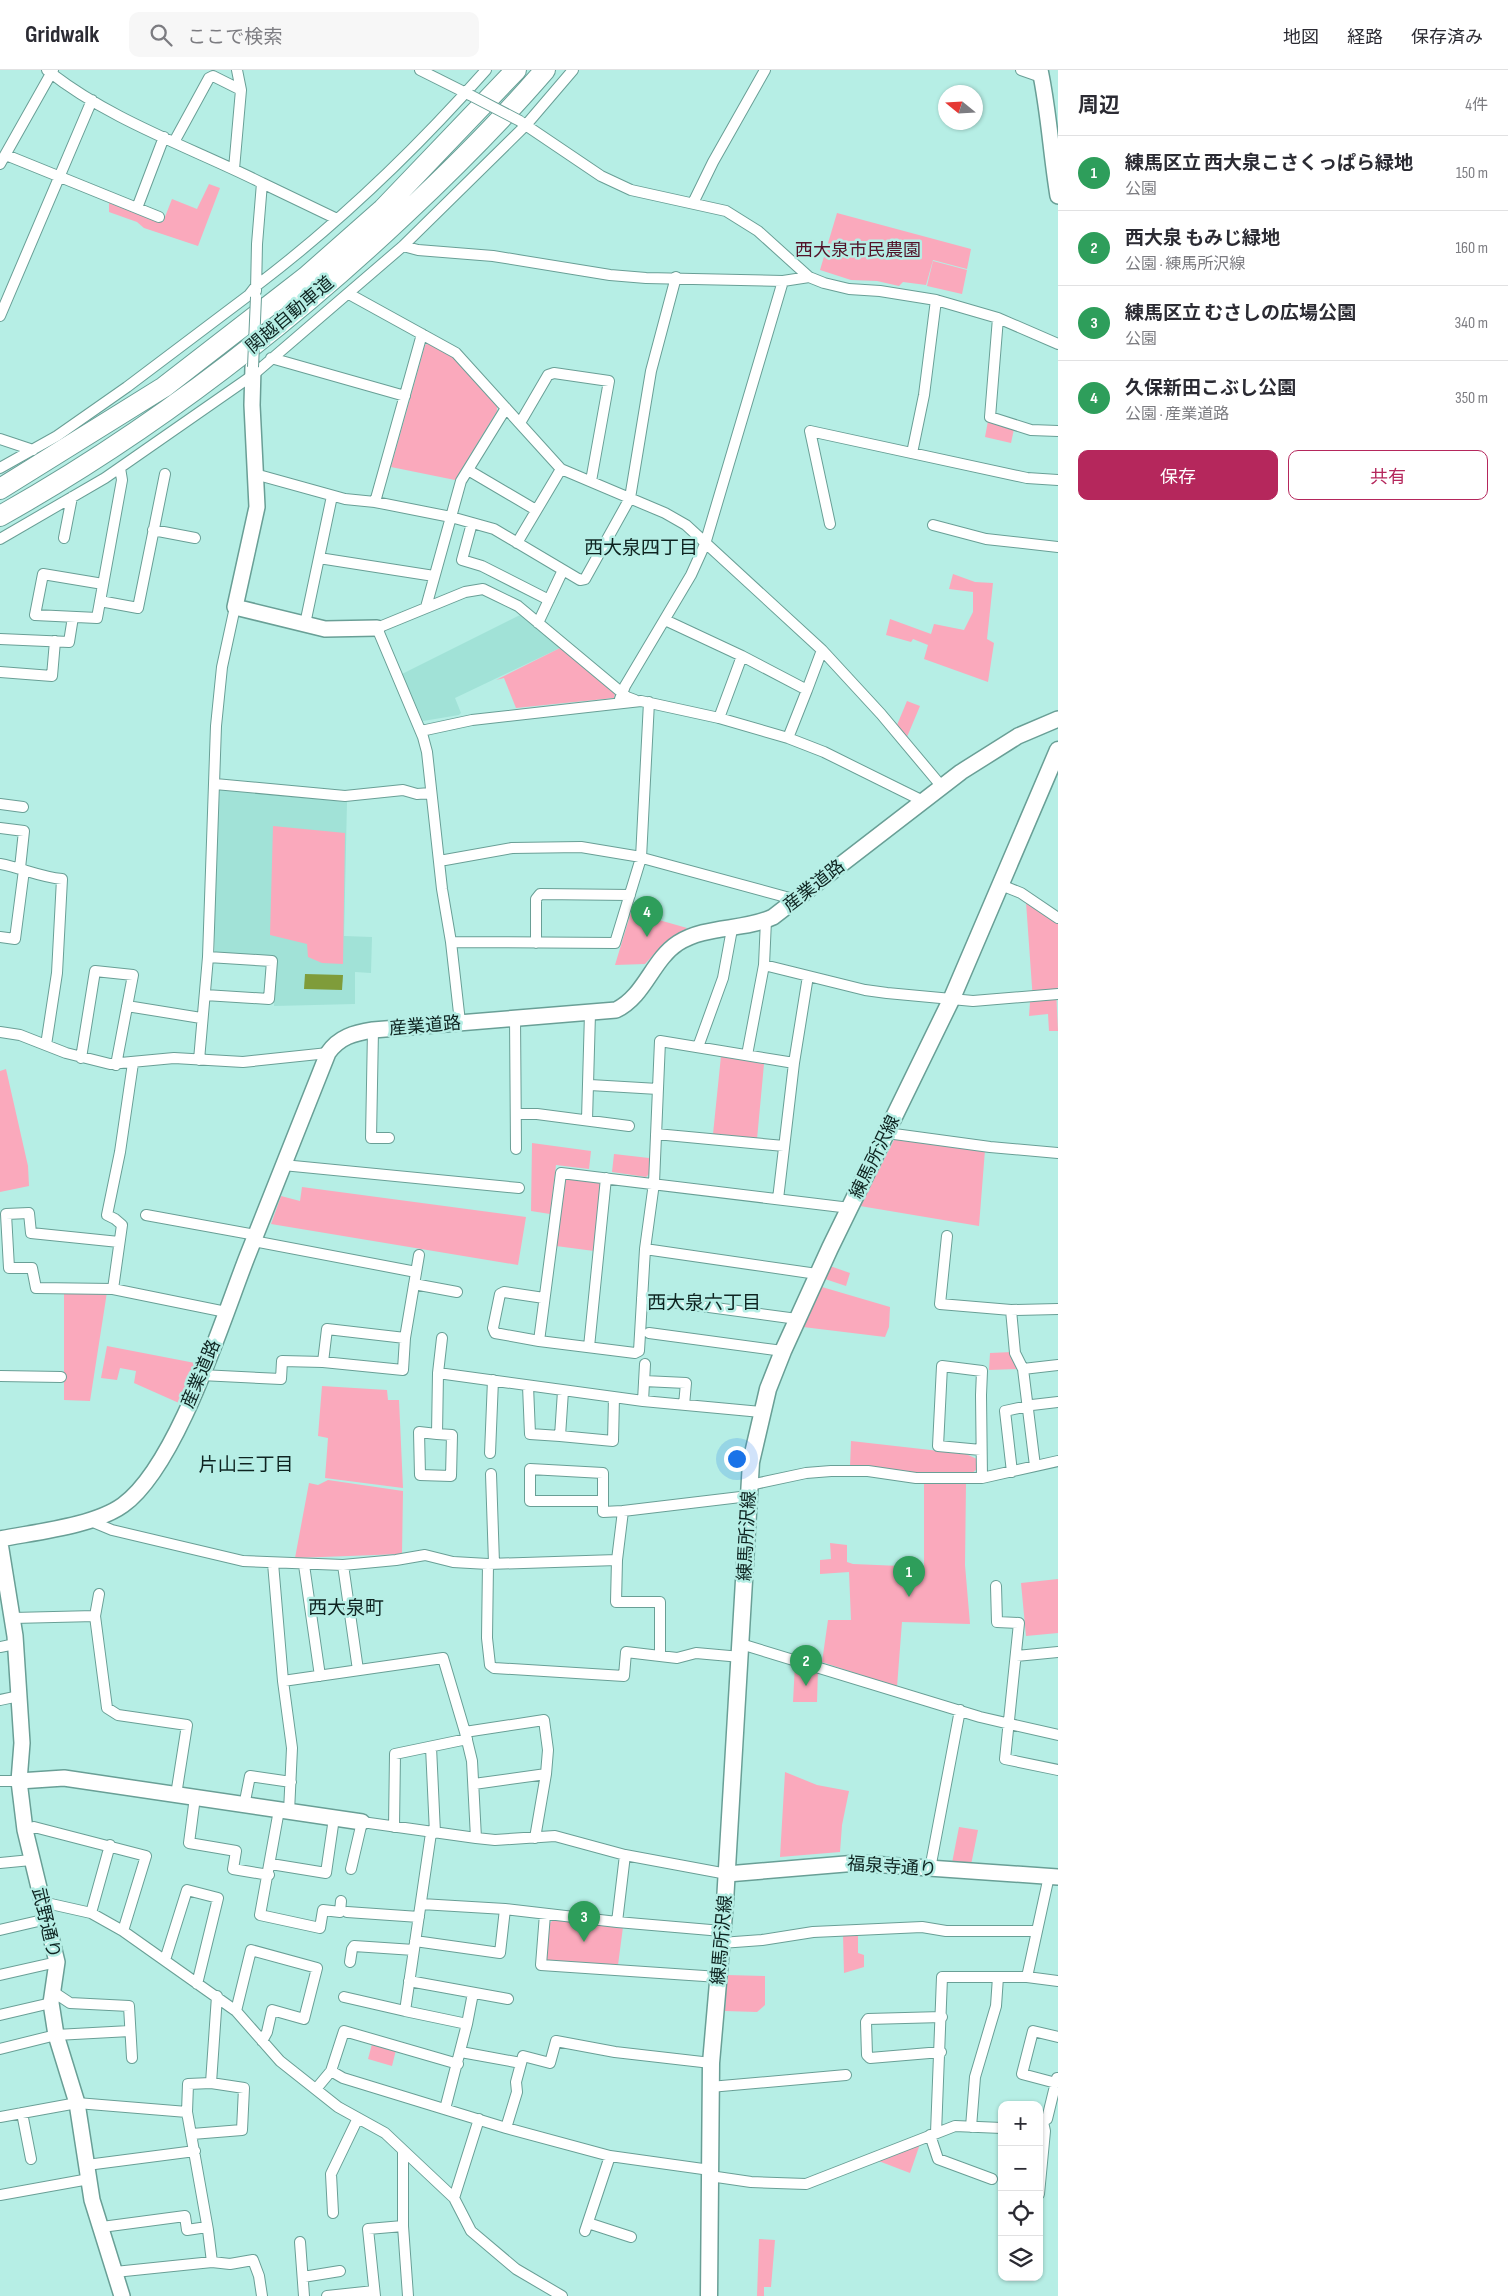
<!DOCTYPE html>
<html lang="ja">
<head>
<meta charset="utf-8">
<style>
  body { margin:0; font-family:"Sofia Sans Condensed","Noto Sans JP",sans-serif; background:#f7f7f7; color:#2b2b33 }
  .controls { position:absolute; right:15px; bottom:15px; display:grid; overflow:hidden; border-radius:10px; box-shadow:0 1px 4px #0004 }
  .controls button { width:45px; height:45px; display:grid; place-items:center; padding:0; border:0; border-bottom:1px solid #e1e1e2; background:#fff; color:#2b2b33; font:25px sans-serif }
  .compass { position:absolute; left:938px; top:15px; width:45px; height:45px; border-radius:50%; background:#fff; box-shadow:0 1px 4px #0004; rotate:288deg }
  .you { position:absolute; left:736px; top:1388px; width:18px; height:18px; margin:-12px; border:4px solid #fff; border-radius:50%; background:#1a73e8; box-shadow:0 0 0 8px #1a73e833 }
  .badge { display:grid; place-items:center; width:32px; height:32px; border-radius:50%; background:#b5275c; color:#fff; font-size:16px; font-weight:700 }
  .pin { position:absolute; translate:-50% -41px; filter:drop-shadow(0 1px 2px #0008) }
  .pin::after { content:''; position:absolute; top:26px; width:18px; height:15px; background:inherit; clip-path:polygon(0 0,100% 0,50% 100%) }
  .list { margin:0; padding:0; list-style:none }
  h2 { display:flex; justify-content:space-between; align-items:center; height:65px; margin:0; padding:0 20px; font-size:21px }
  h2 small { font-size:16px; font-weight:400; color:#7c7c81 }
  .list li { display:grid; grid-template-columns:32px 1fr auto; gap:15px; align-items:center; box-sizing:border-box; height:75px; padding:0 20px; border-top:1px solid #e1e1e2 }
  .list b { display:block; font-size:19px; white-space:nowrap }
  .list p { margin:0; font-size:16px; white-space:nowrap; color:#7c7c81 }
  .list em { font-size:16px; font-style:normal; color:#7c7c81 }
  .actions { display:flex; gap:10px; padding:15px 20px }
  .actions a { flex:1; padding:11px 0; border:1px solid #b5275c; border-radius:10px; text-align:center; font-size:18px; color:#b5275c }
  .actions .main { background:#b5275c; color:#fff }
  .icon { flex:none; width:28px; height:28px; fill:none; stroke:currentColor; stroke-width:2; stroke-linecap:round; stroke-linejoin:round }
  .map { position:relative; flex:none; width:1058px; height:2226px; overflow:hidden }
  header { display:flex; align-items:center; gap:30px; box-sizing:border-box; height:70px; padding:0 25px; background:#fff; border-bottom:1px solid #e1e1e2 }
  header strong { font-size:24px }
  nav { display:flex; gap:28px; margin-inline-start:auto; font-size:18px }
  .search { width:350px; height:45px; background:#f7f7f7; display:flex; align-items:center; gap:12px; box-sizing:border-box; padding:0 18px; border-radius:10px; color:#7c7c81; font-size:19px }
  main { display:flex }
  aside { flex:1; background:#fff }
  .map>svg:first-child { display:block }
  .built { fill:#a1e2d7 }
  .green { fill:#faa9bc }
  .water { fill:#7f9c3a }
  .lines { fill:none; stroke-linecap:round; stroke-linejoin:round }
  .street-casing { stroke:#699f96; stroke-width:12 }
  .secondary-casing { stroke:#699f96; stroke-width:18 }
  .primary-casing { stroke:#699f96; stroke-width:19 }
  .highway-casing { stroke:#699f96; stroke-width:22 }
  .street { stroke:#fff; stroke-width:10 }
  .secondary { stroke:#fff; stroke-width:15 }
  .primary { stroke:#fff; stroke-width:16 }
  .highway { stroke:#fff; stroke-width:20 }
  .street-bridge-casing { stroke:#699f96; stroke-width:12; stroke-linecap:butt }
  .street-bridge { stroke:#fff; stroke-width:10 }
  .labels { text-anchor:middle; dominant-baseline:central; stroke-width:5; stroke-linejoin:round; paint-order:stroke }
  .park-label { font-size:18px; fill:#521228; stroke:#b6eee5 }
  .street-label { font-size:18px; fill:#0e2421; stroke:#b6eee5 }
  .neighbourhood-label { font-size:19px; fill:#0e2421; stroke:#b6eee5 }
</style>
</head>
<body>
<header>
<strong>Gridwalk</strong>
<div class="search"><svg class="icon" aria-label="search" viewBox="0 0 24 24"><circle cx="10" cy="10" r="6"/><path d="M15 15l6 6"/></svg>ここで検索</div>
<nav><a>地図</a><a>経路</a><a>保存済み</a></nav>
</header>
<main>
<div class="map">
<svg width="1058" height="2226" viewBox="0 0 1058 2226">
  <rect width="100%" height="100%" fill="#b6eee5"/>
  <path class="built" d="M 520,545 L 560,578 L 455,628 L 461,643 L 459,645 L 423,651 L 402,604 Z
    M 220,720 L 347,732 L 344,866 L 372,867 L 371,903 L 355,902 L 355,934 L 274,936 L 276,887 L 215,885 L 215,791 Z"/>
  <path class="green" d="M 209,114 L 220,118 L 198,176 L 144,158 L 137,152 L 109,142 L 109,133 L 163,152 L 172,129 L 197,139 Z
    M 837,143 L 971,179 L 967,199 L 933,190 L 926,215 L 903,212 L 899,216 L 877,211 L 851,210 L 820,200 Z
    M 933,191 L 967,200 L 962,224 L 927,216 Z
    M 429,273 L 453,287 L 497,335 L 497,341 L 455,410 L 391,397 L 425,275 Z
    M 988,351 L 1014,359 L 1011,373 L 985,367 Z
    M 953,504 L 975,512 L 993,513 L 987,569 L 994,573 L 988,612 L 924,589 L 928,575 L 913,569 L 911,572 L 886,565 L 890,549 L 931,564 L 934,554 L 964,560 L 973,542 L 973,522 L 949,519 Z
    M 560,578 L 615,624 L 614,628 L 516,638 L 504,608 L 496,610 Z
    M 907,631 L 920,636 L 907,667 L 897,655 Z
    M 273,756 L 345,763 L 343,894 L 322,893 L 308,887 L 307,874 L 270,865 Z
    M 1026,832 L 1058,853 L 1058,917 L 1056,920 L 1058,961 L 1049,961 L 1048,944 L 1029,946 L 1030,932 L 1033,931 Z
    M 631,842 L 687,858 L 665,872 L 645,894 L 615,895 Z
    M 721,986 L 764,994 L 757,1069 L 713,1064 Z
    M 6,999 L 28,1096 L 29,1116 L 0,1122 L 0,1001 Z
    M 895,1068 L 985,1080 L 979,1156 L 860,1136 Z
    M 532,1073 L 591,1081 L 589,1099 L 556,1095 L 550,1144 L 531,1141 Z
    M 614,1084 L 649,1088 L 649,1104 L 646,1107 L 612,1102 Z
    M 568,1106 L 598,1110 L 601,1114 L 594,1181 L 556,1176 L 564,1109 Z
    M 302,1117 L 526,1147 L 518,1195 L 271,1154 L 281,1126 L 300,1131 Z
    M 830,1196 L 850,1203 L 846,1216 L 825,1209 Z
    M 822,1217 L 890,1237 L 889,1257 L 885,1267 L 803,1257 Z
    M 107,1222 L 90,1331 L 64,1330 L 64,1223 Z
    M 107,1276 L 195,1293 L 179,1333 L 134,1313 L 136,1301 L 120,1298 L 117,1310 L 101,1308 Z
    M 1012,1282 L 1017,1299 L 989,1300 L 990,1283 Z
    M 322,1316 L 387,1320 L 388,1330 L 399,1330 L 403,1418 L 325,1408 L 328,1368 L 318,1366 Z
    M 851,1371 L 966,1384 L 977,1389 L 977,1399 L 970,1405 L 913,1404 L 850,1397 Z
    M 328,1410 L 403,1421 L 402,1484 L 295,1488 L 309,1413 L 318,1415 Z
    M 924,1412 L 966,1413 L 965,1495 L 970,1554 L 902,1552 L 897,1617 L 822,1592 L 828,1550 L 851,1550 L 849,1502 L 820,1504 L 820,1490 L 831,1489 L 830,1473 L 847,1475 L 847,1492 L 853,1494 L 924,1497 Z
    M 1058,1509 L 1058,1563 L 1026,1566 L 1021,1513 Z
    M 795,1594 L 818,1599 L 817,1632 L 793,1632 Z
    M 785,1702 L 817,1715 L 849,1721 L 842,1755 L 840,1782 L 780,1787 Z
    M 959,1757 L 978,1760 L 971,1795 L 952,1793 Z
    M 554,1849 L 623,1857 L 618,1895 L 548,1891 L 546,1888 L 550,1853 Z
    M 858,1864 L 858,1883 L 864,1885 L 864,1897 L 844,1903 L 843,1865 Z
    M 727,1905 L 765,1906 L 765,1935 L 757,1942 L 725,1941 Z
    M 372,1974 L 396,1980 L 392,1996 L 368,1989 Z
    M 920,2074 L 910,2103 L 876,2090 Z
    M 759,2169 L 775,2170 L 771,2217 L 764,2217 L 764,2226 L 757,2226 Z"/>
  <path class="water" d="M 305,904 L 343,905 L 342,920 L 304,919 Z"/>
  <g class="lines">
    <g class="street-casing">
      <path id="street" d="M 47,0 C 111,51 190,77 262,113 L 257,174 L 256,221
        M 420,0 L 470,25
        M 1021,0 L 1041,7
        M 521,52 L 601,106 L 631,120 L 726,141 L 758,161 L 809,207 L 824,213 L 849,219 L 880,221 L 936,230 L 998,248 L 1058,274
        M 174,72 L 209,8 L 213,6 L 241,20
        M 6,85 L 159,147
        M 0,94 L 53,0
        M 234,99 L 241,20 L 237,0
        M 262,113 L 337,149
        M 693,133 L 713,92 L 765,0
        M 137,138 L 164,67
        M 403,176 L 418,180 L 493,186 L 610,205 L 646,208 L 783,211 L 809,207
        M 349,224 L 456,283 L 561,399 L 665,443 L 686,455 L 822,580 L 881,644 L 943,718
        M 0,246 L 92,30
        M 998,248 L 990,347 L 1031,360 L 1058,361
        M 271,288 L 405,326
        M 520,353 L 548,305 L 554,303 L 609,311 L 591,411
        M 0,369 L 33,380
        M 912,383 L 924,325 L 936,230
        M 0,398 L 57,366 L 127,317 L 249,225 L 256,216 C 339,153 417,78 486,0
        M 468,400 L 536,440
        M 255,404 L 345,429 L 375,432 L 451,447 L 494,459 L 580,510 L 585,509 L 630,428 L 651,301 L 676,207
        M 375,432 L 422,264
        M 472,453 L 462,490 L 482,496 L 549,530
        M 830,454 L 810,361 L 1027,408 L 1058,410
        M 933,455 L 986,469 L 1058,477
        M 153,460 L 195,468
        M 64,468 L 72,427
        M 0,469 L 105,408 L 253,305 L 403,176 L 526,55 L 573,0
        M 517,473 L 561,399
        M 319,488 L 434,506
        M 103,514 L 43,504 L 35,545 L 97,548 L 122,410 L 120,398
        M 100,531 L 138,538 L 165,404
        M 426,537 L 461,411 L 506,338
        M 665,550 L 742,586 L 807,620 L 788,668
        M 538,553 L 563,500
        M 305,554 L 332,426
        M 0,569 L 69,572 L 73,547
        M 0,602 L 52,606 L 55,571
        M 807,620 L 822,580
        M 620,629 L 625,616 L 691,505 L 705,474 L 783,211
        M 719,648 L 742,586
        M 421,661 L 472,650 L 641,631 L 719,648 L 788,668 L 824,682 L 925,732
        M 215,714 L 345,726 L 403,720 L 417,724 L 431,723
        M 0,734 L 23,737
        M 0,758 L 24,761 L 20,798
        M 439,789 L 445,790 L 512,778 L 581,777 L 635,786 L 797,830
        M 0,794 C 22,798 40,807 62,809 L 57,903 L 46,975
        M 1001,815 L 1021,823 L 1058,848
        M 0,867 L 15,869 L 24,800
        M 451,872 L 615,873 L 641,788 L 649,632
        M 536,873 L 536,829 L 540,824 L 630,825
        M 764,895 L 865,920 L 887,923 L 973,931 L 1058,924
        M 205,925 L 269,929 L 272,891 L 208,887
        M 127,936 L 201,948
        M 515,947 L 516,1079
        M 460,952 L 451,872 L 442,819 L 427,682 L 423,667 L 377,558 L 465,522 L 483,519 L 518,536 L 627,627 L 635,630
        M 373,960 L 371,1068 L 389,1068
        M 0,962 L 20,965 L 66,983 L 110,994 L 174,988 L 243,992 L 328,983
        M 698,977 L 723,908 L 732,859
        M 747,985 L 764,895 L 766,850
        M 81,988 L 95,901 L 133,905 L 116,995
        M 199,990 L 208,887 L 216,656 L 222,597 L 235,537
        M 794,993 L 660,971 L 654,1113 L 645,1179 L 639,1281 L 635,1283 L 539,1271 L 561,1103 L 850,1138
        M 590,1015 L 658,1019
        M 516,1044 L 537,1044 L 629,1056
        M 587,1050 L 590,943
        M 887,1063 L 990,1077 L 1058,1083
        M 656,1064 L 784,1076
        M 283,1095 L 519,1118
        M 778,1129 L 794,993 L 808,906
        M 146,1145 L 256,1165
        M 947,1166 L 940,1234 L 1011,1240 L 1058,1239
        M 253,1171 L 416,1202
        M 119,1172 L 31,1163 L 29,1143 L 6,1144 L 9,1198 L 32,1198 L 36,1218 L 113,1219 L 226,1242
        M 645,1179 L 817,1204
        M 414,1214 L 457,1222
        M 113,1219 L 122,1155 L 115,1149 L 107,1145 L 120,1082 L 133,993
        M 642,1228 L 797,1249
        M 1011,1240 L 1015,1283 L 1023,1299
        M 649,1263 L 783,1281
        M 405,1268 L 419,1185
        M 539,1271 L 495,1263 L 493,1258 L 500,1224 L 504,1222 L 544,1228
        M 589,1277 L 606,1108
        M 438,1303 L 643,1331 L 761,1342
        M 201,1305 L 281,1309 L 282,1291 L 323,1292 L 403,1300 L 405,1268 L 327,1259 L 323,1292
        M 0,1306 L 61,1307
        M 644,1311 L 686,1313 L 684,1335
        M 528,1316 L 530,1364 L 560,1366 L 563,1321
        M 643,1331 L 645,1294
        M 437,1364 L 452,1365 L 451,1406 L 420,1405 L 419,1362 L 437,1364 L 438,1303 L 442,1268
        M 560,1366 L 613,1371 L 614,1327
        M 981,1380 L 938,1376 L 942,1296 L 982,1301 L 981,1325 L 982,1408
        M 490,1383 L 493,1310
        M 1035,1396 L 1023,1299 L 1058,1295
        M 1012,1402 L 1005,1341 L 1032,1335 L 1058,1332
        M 491,1404 L 494,1493
        M 750,1415 L 806,1403 L 831,1401 L 868,1401 L 916,1408 L 982,1408 L 1058,1391
        M 603,1431 L 530,1431 L 530,1399 L 603,1403 L 603,1442 L 623,1441
        M 88,1450 L 112,1460 L 243,1491 L 343,1495 L 396,1490 L 425,1485 L 453,1492 L 488,1494 L 617,1490 L 623,1441 L 749,1426
        M 617,1490 L 616,1532 L 660,1532 L 660,1585
        M 273,1493 L 283,1611 L 292,1678 L 289,1742
        M 488,1494 L 487,1568 L 490,1595 L 494,1598 L 624,1606 L 626,1582 L 677,1588 L 696,1583 L 741,1587
        M 304,1495 L 320,1606
        M 343,1495 L 358,1600
        M 996,1516 L 997,1552 L 1019,1553 L 1005,1689 L 1058,1700
        M 99,1524 L 95,1546 L 107,1638 L 118,1645 L 187,1655 L 176,1725
        M 13,1548 L 95,1546
        M 741,1574 L 980,1647 L 1058,1665
        M 0,1577 L 15,1574
        M 1016,1586 L 1058,1582
        M 283,1611 L 443,1588 L 465,1662 L 472,1691 L 476,1768
        M 0,1630 L 19,1626
        M 465,1662 L 544,1650 L 548,1680 L 546,1704 L 474,1714
        M 431,1677 L 435,1763
        M 0,1711 L 19,1711
        M 195,1727 L 189,1773 L 236,1781 L 233,1799 L 269,1805
        M 244,1736 L 250,1706 L 291,1712
        M 279,1740 L 260,1845 L 320,1858 L 323,1840 L 340,1842 L 341,1831
        M 394,1757 L 395,1684 L 467,1669
        M 25,1760 L 34,1757 L 146,1786 L 123,1861
        M 431,1763 L 405,1941 L 467,1954 L 445,2039
        M 535,1768 L 546,1704
        M 0,1793 L 31,1790
        M 271,1794 L 326,1803 L 334,1748
        M 351,1799 L 362,1752 L 476,1768 L 495,1770 L 555,1766 L 625,1785 L 727,1804
        M 930,1799 L 960,1640
        M 42,1832 L 91,1843 L 123,1861 L 236,1941 L 280,1991 L 338,2037 L 385,2063 L 403,2080 L 403,2156 L 408,2226
        M 421,1834 L 505,1839
        M 347,1842 L 419,1847
        M 91,1843 L 110,1775
        M 545,1844 L 541,1895 L 719,1907
        M 617,1852 L 625,1785
        M 0,1860 L 47,1849
        M 415,1871 L 500,1883 L 505,1839 L 617,1852 L 722,1861
        M 721,1873 L 762,1870 L 813,1862 L 922,1857 L 946,1861 L 1037,1861
        M 165,1890 L 187,1820 L 218,1828 L 197,1914
        M 350,1892 L 352,1879 L 354,1876 L 414,1880
        M 0,1905 L 57,1892
        M 1027,1907 L 1049,1806
        M 409,1911 L 508,1929
        M 52,1921 L 70,1933 L 129,1936 L 132,1988
        M 344,1927 L 405,1941
        M 236,1941 L 251,1880 L 317,1898 L 304,1949 L 272,1940 L 267,1962 L 262,1971
        M 0,1945 L 51,1933
        M 467,1954 L 473,1923
        M 0,1979 L 56,1965 L 130,1961
        M 461,1982 L 521,1993
        M 941,1982 L 870,1988 L 867,1985 L 866,1952 L 868,1949 L 942,1947
        M 331,2001 L 343,2008 L 506,2058 L 610,2086 L 710,2100
        M 211,2013 L 217,1926
        M 1056,2013 L 1022,2004 L 1033,1961 L 1058,1967
        M 710,2017 L 846,2005
        M 316,2019 L 331,2001 L 344,1961 L 458,1994
        M 187,2042 L 208,2160 L 212,2192
        M 22,2043 L 31,2089
        M 0,2047 L 77,2033 L 187,2042 L 188,2014 L 211,2013 L 244,2018 L 242,2060 L 192,2064
        M 1039,2054 L 1047,2049 L 1057,2008
        M 971,2057 L 975,2007 L 996,1936 L 998,1907
        M 506,2058 L 517,2022 L 516,2012 L 523,1986 L 550,1993 L 556,1971 L 615,1982 L 711,1993
        M 936,2063 L 942,1907 L 1027,1907 L 1058,1911
        M 930,2065 L 938,2089 L 992,2109
        M 403,2080 L 454,2128 L 471,2161 L 516,2199 L 562,2226
        M 87,2095 L 195,2081
        M 710,2106 L 751,2112 L 806,2114 L 955,2056 L 1002,2058
        M 1039,2124 L 1045,2061 L 1043,2052
        M 0,2125 L 89,2109
        M 454,2128 L 479,2049
        M 333,2143 L 331,2104 L 358,2048
        M 588,2153 L 631,2167
        M 102,2157 L 185,2146 L 187,2160 L 207,2157
        M 585,2161 L 610,2086
        M 300,2172 L 304,2226
        M 115,2202 L 212,2192 L 230,2194 L 253,2190 L 259,2206 L 262,2226
        M 303,2207 L 340,2201
        M 327,2226 L 374,2221
        M 375,2226 L 368,2159 L 403,2156"/>
    </g>
    <g class="secondary-casing">
      <path id="secondary" d="M 1040,0 C 1049,42 1051,84 1058,126
        M 253,297 L 252,335 L 257,437 L 235,537 L 325,559 L 377,558
        M 0,1469 C 35,1462 94,1456 123,1435 C 177,1396 222,1251 247,1187 C 274,1119 301,1051 328,983 C 339,967 354,963 373,960 L 616,940 C 645,926 652,890 678,873 C 706,855 743,861 773,847 L 961,702 L 1018,666 L 1058,649
        M 0,1473 L 15,1566 L 22,1673 L 19,1711 L 25,1760 L 57,1892 L 51,1933 L 56,1965 L 77,2033 L 92,2130 L 122,2226
        M 19,1711 L 64,1708 L 362,1752
        M 727,1804 L 857,1793 L 1058,1807"/>
    </g>
    <g class="primary-casing">
      <path id="primary" d="M 709,2226 L 711,1993 L 725,1832 L 751,1392 L 768,1319 L 783,1281 L 830,1178 L 952,928 L 1058,680"/>
    </g>
    <g class="highway-casing">
      <path id="highway" d="M 0,419 L 164,317 L 306,207 L 383,139 L 516,0
        M 0,446 C 148,363 282,260 405,144 C 454,98 501,51 545,0"/>
    </g>
    <use href="#street" class="street"/>
    <use href="#secondary" class="secondary"/>
    <use href="#primary" class="primary"/>
    <use href="#highway" class="highway"/>
    <g class="street-bridge-casing">
      <path id="street-bridge" d="M 470,25 L 520,51
        M 253,297 L 256,227"/>
    </g>
    <use href="#street-bridge" class="street-bridge"/>
  </g>
  <g class="labels">
    <g class="park-label">
      <text x="858" y="180">西大泉市民農園</text>
    </g>
    <g class="street-label">
      <text transform="translate(290 245) rotate(-40)">関越自動車道</text>
      <text transform="translate(814 816) rotate(-38)">産業道路</text>
      <text transform="translate(425 956) rotate(-5)">産業道路</text>
      <text transform="translate(875 1087) rotate(-64)">練馬所沢線</text>
      <text transform="translate(201 1304) rotate(-67)">産業道路</text>
      <text transform="translate(747 1466) rotate(-87)">練馬所沢線</text>
      <text transform="translate(892 1797) rotate(4)">福泉寺通り</text>
      <text transform="translate(46 1853) rotate(77)">武野通り</text>
      <text transform="translate(722 1870) rotate(-85)">練馬所沢線</text>
    </g>
    <g class="neighbourhood-label">
      <text x="641" y="478">西大泉四丁目</text>
      <text x="704" y="1233">西大泉六丁目</text>
      <text x="246" y="1395">片山三丁目</text>
      <text x="346" y="1538">西大泉町</text>
    </g>
  </g>
</svg>
<div class="controls">
<button>+</button>
<button>−</button>
<button><svg class="icon" aria-label="locate" viewBox="0 0 24 24"><circle cx="12" cy="12" r="6"/><path d="M12 2v4M12 18v4M2 12h4M18 12h4"/></svg></button>
<button><svg class="icon" aria-label="layers" viewBox="0 0 24 24"><path d="M12 4l9 5-9 5-9-5zM3 14l9 5 9-5"/></svg></button>
</div>
<svg class="compass" viewBox="-18 -18 36 36"><path d="M0-13l5 13h-10z" fill="#e53935"/><path d="M0 13l5-13h-10z" fill="#7c7c81"/></svg>
<div class="you"></div>
<div class="pin badge" style="left:909px;top:1527px;background:#2e9e5b">1</div>
<div class="pin badge" style="left:806px;top:1616px;background:#2e9e5b">2</div>
<div class="pin badge" style="left:584px;top:1872px;background:#2e9e5b">3</div>
<div class="pin badge" style="left:647px;top:867px;background:#2e9e5b">4</div>
</div>
<aside>
<h2>周辺<small>4件</small></h2>
<ul class="list">
<li><span class="badge" style="background:#2e9e5b">1</span><div><b>練馬区立 西大泉こさくっぱら緑地</b><p>公園</p></div><em>150 m</em></li>
<li><span class="badge" style="background:#2e9e5b">2</span><div><b>西大泉 もみじ緑地</b><p>公園 · 練馬所沢線</p></div><em>160 m</em></li>
<li><span class="badge" style="background:#2e9e5b">3</span><div><b>練馬区立 むさしの広場公園</b><p>公園</p></div><em>340 m</em></li>
<li><span class="badge" style="background:#2e9e5b">4</span><div><b>久保新田こぶし公園</b><p>公園 · 産業道路</p></div><em>350 m</em></li>
</ul>
<div class="actions"><a class="main">保存</a><a>共有</a></div>
</aside>
</main>
</body>
</html>
